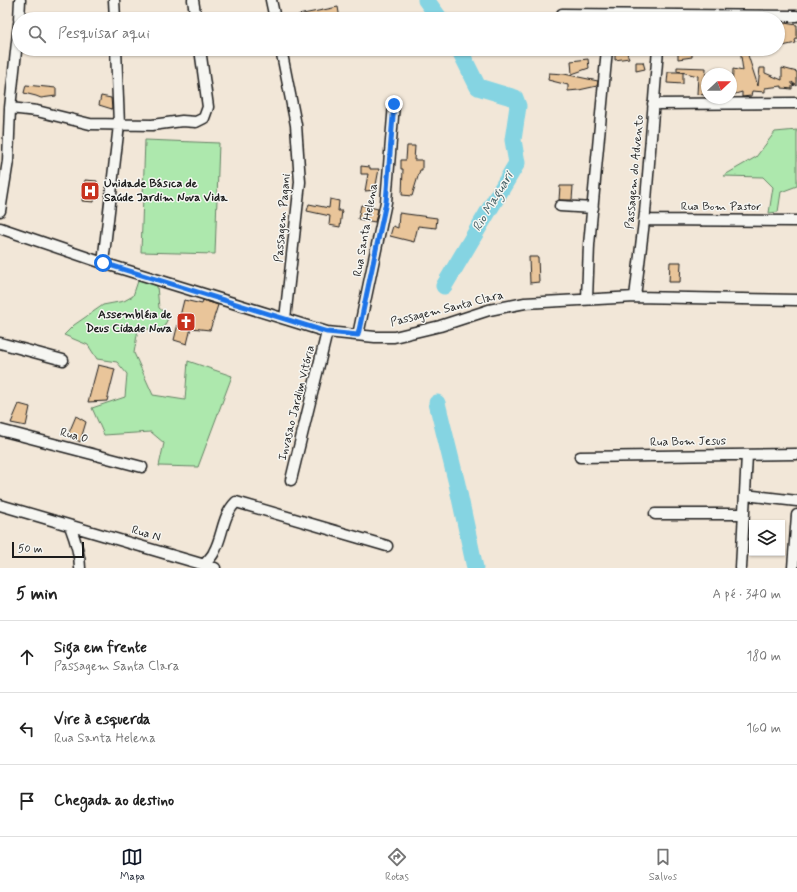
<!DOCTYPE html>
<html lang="pt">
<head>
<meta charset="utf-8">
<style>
  body { margin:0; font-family:Mynerve,sans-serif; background:#f6f6f6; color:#222 }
  .controls { position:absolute; right:12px; bottom:12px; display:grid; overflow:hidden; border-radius:0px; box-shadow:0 1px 3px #0004 }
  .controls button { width:36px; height:36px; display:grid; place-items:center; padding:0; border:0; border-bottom:1px solid #e0e0e0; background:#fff; color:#222; font:20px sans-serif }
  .compass { position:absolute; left:701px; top:68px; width:36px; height:36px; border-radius:50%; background:#fff; box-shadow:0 1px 3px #0004; rotate:68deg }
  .scale { position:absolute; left:12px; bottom:10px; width:72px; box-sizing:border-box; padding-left:4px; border:2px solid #1c1c1c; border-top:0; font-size:11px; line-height:14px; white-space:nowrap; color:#1c1c1c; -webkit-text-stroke:3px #f6f6f2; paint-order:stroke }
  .stop { position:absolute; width:12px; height:12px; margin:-9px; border:3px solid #1a73e8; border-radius:50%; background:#fff }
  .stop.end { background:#1a73e8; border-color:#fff; box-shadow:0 1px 4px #0008 }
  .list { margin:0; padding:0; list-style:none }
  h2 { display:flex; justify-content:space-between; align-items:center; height:52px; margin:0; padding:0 16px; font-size:17px }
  h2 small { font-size:13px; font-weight:400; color:#767676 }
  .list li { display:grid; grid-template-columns:26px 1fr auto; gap:12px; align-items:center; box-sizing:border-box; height:72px; padding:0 16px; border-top:1px solid #e0e0e0 }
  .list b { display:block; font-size:15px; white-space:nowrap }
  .list p { margin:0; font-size:13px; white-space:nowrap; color:#767676 }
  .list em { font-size:13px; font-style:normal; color:#767676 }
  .icon { flex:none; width:22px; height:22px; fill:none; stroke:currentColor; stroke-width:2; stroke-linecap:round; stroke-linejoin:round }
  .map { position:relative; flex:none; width:797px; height:568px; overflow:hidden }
  .search { position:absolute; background:#fff; box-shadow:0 1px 3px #0004; left:12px; right:12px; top:12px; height:44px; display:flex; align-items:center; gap:10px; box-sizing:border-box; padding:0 14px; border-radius:22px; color:#767676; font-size:15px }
  .sheet { height:268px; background:#fff }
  nav { display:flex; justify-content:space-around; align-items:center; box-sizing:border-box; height:56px; border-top:1px solid #e0e0e0; background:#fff; font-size:11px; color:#767676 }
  nav a { display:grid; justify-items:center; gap:2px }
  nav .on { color:#111827 }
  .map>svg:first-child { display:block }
  .green { fill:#ade8ad; stroke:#648264 }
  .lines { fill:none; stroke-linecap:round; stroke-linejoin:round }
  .river { stroke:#85d4e2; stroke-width:17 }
  .building { fill:#e9c59a; stroke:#1c1c1c }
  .street-casing { stroke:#1c1c1c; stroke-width:13 }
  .street { stroke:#f6f6f2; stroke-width:10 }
  .route { stroke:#1a73e8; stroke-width:5 }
  .labels { text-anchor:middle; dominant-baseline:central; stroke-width:3; stroke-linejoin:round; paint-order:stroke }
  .street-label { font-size:12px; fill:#1c1c1c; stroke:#f6f6f2 }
  .poi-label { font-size:12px; font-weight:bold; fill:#1c1c1c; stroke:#f6f6f2; text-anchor:start }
  .water-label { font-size:13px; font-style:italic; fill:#415c61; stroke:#f6f6f2 }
</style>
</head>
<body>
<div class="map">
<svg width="797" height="568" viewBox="0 0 797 568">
  <rect width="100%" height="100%" fill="#f2e7d8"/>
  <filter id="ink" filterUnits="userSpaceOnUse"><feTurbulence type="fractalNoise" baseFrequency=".025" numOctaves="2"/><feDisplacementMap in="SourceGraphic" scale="8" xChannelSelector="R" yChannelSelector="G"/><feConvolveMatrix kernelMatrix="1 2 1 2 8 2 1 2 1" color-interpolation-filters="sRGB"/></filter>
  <g filter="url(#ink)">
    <path class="green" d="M 797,130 L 797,186 L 781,192 L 778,212 L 769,213 L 773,187 L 763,177 L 723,176 L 756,157 L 775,132 Z
      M 145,140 L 219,143 L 215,254 L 141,252 Z
      M 139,278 L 157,286 L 159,308 L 169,316 L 163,329 L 138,329 L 134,353 L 153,395 L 185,400 L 188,361 L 232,376 L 198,467 L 159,466 L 164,443 L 151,432 L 104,435 L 92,408 L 125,397 L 127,374 L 117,362 L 97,359 L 88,345 L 64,335 L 74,325 L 103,305 L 124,301 L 133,296 Z"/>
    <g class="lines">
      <path class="river" d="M 426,0 L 440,19
        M 444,286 L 517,163 L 513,140 L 518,106 L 515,98 L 478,87 L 459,49
        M 437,403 L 457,484 L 475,568"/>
    </g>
    <path class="building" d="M 338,7 L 340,19 L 299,19 L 298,15 Z
      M 778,22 L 797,25 L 797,39 L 795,40 L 796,43 L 778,47 Z
      M 678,49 L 692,49 L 692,57 L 678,59 Z
      M 740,49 L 746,49 L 758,86 L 760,68 L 765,68 L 765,73 L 782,80 L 782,68 L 797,72 L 797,86 L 792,82 L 792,84 L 795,85 L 792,86 L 792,89 L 782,88 L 782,86 L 765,88 L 765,92 L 752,91 L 751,96 L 742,97 L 742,92 L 732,95 L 733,69 L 743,71 Z
      M 615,51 L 626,51 L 629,58 L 615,60 Z
      M 588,59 L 589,68 L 572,74 L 571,61 Z
      M 636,62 L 643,62 L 645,69 L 636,71 Z
      M 677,67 L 706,68 L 705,95 L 697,94 L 698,76 L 677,71 Z
      M 668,72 L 683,72 L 683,84 L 667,83 Z
      M 549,73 L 564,74 L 598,81 L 597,86 L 579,90 L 568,91 L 568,85 L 548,80 Z
      M 26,85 L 56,88 L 56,96 L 41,98 L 36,96 L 24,93 Z
      M 101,96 L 111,98 L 112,109 L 99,105 Z
      M 407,146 L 415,146 L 414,160 L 422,160 L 422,170 L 420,170 L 412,196 L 402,195 L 403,169 L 401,169 L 401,160 L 406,160 Z
      M 361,166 L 370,167 L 370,169 L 379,169 L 375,190 L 365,191 L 368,174 L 361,174 Z
      M 85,180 L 97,181 L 94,202 L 82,201 Z
      M 560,186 L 573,186 L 572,200 L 559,200 Z
      M 330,199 L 339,201 L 338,211 L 342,211 L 340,227 L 329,225 L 330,216 L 307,211 L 309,204 L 329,208 Z
      M 361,205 L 378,209 L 375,222 L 358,219 Z
      M 399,213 L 437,218 L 436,228 L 418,226 L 414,242 L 390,236 L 393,226 L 398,228 Z
      M 529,257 L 538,257 L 539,282 L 530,283 Z
      M 670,262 L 681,262 L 680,282 L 669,282 Z
      M 184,300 L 202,304 L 203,300 L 218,305 L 210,330 L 191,328 L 187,344 L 174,340 Z
      M 98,365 L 115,369 L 107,401 L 88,402 Z
      M 19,404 L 30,407 L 26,426 L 11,423 Z
      M 76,416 L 86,422 L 80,442 L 68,435 Z"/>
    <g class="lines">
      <g class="street-casing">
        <path id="street" d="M 114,0 L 115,19
          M 193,0 L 196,19
          M 271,0 L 275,19
          M 562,14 L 797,16
          M 19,19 L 20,0
          M 281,49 L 296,125 L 300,182 L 285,319
          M 653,104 L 797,103
          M 10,108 L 37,111 L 90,124 L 152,125 L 182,121 L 196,122 L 204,118 L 208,107 L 200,49
          M 560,206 L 593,208
          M 0,211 L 8,161 L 10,108 L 19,23
          M 644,220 L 797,221
          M 0,228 L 103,263 L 285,319 L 327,332 L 375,337 L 394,337 L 440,326 L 489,310 L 525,303 L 635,297 L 797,300
          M 103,263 L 119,125 L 116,49
          M 635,297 L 645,213 L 658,49
          M 587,299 L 589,245 L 607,49
          M 358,335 L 386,202 L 394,104
          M 0,343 L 63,360
          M 0,430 L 142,467
          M 580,457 L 797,454
          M 291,480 L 327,332
          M 745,495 L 797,501
          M 0,505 L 215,568
          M 655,514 L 744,514
          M 70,526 C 75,539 80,553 80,568
          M 204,565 C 207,561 212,557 214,552 C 223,536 222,516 236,502 L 387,546
          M 741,568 L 747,455
          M 793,568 L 797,515"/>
      </g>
      <use href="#street" class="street"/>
    </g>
  </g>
  <g class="lines" filter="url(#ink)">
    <path class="route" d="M 103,263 L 327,332 L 358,335 L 386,202 L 394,104"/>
  </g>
  <defs>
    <g id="hospital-square" transform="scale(1)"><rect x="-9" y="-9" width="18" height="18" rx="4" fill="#c8321e" stroke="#f6f6f2"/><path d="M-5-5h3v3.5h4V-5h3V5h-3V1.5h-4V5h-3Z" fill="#fff"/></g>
    <g id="church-square" transform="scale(1)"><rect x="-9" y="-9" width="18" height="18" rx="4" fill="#c8321e" stroke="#f6f6f2"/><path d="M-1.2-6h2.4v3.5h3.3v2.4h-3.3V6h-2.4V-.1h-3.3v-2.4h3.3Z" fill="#fff"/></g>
  </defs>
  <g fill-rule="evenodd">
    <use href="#hospital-square" x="90" y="191"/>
    <use href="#church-square" x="186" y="322"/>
  </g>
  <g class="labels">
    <g class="street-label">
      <text transform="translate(635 172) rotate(-85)">Passagem do Advento</text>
      <text x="721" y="207">Rua Bom Pastor</text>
      <text transform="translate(283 218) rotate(-85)">Passagem Pagani</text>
      <text transform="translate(366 230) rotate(-80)">Rua Santa Helena</text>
      <text transform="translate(447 309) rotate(-14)">Passagem Santa Clara</text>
      <text transform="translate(297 403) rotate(-76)">Invasao Jardim Vitória</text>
      <text transform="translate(74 436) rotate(15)">Rua 0</text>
      <text transform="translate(688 442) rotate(-1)">Rua Bom Jesus</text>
      <text transform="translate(146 534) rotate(16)">Rua N</text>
    </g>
    <g class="poi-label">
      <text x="104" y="184">Unidade Básica de<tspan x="104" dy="14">Saúde Jardim Nova Vida</tspan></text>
      <text x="172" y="315" text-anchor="end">Assembléia de<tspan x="172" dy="14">Deus Cidade Nova</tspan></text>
    </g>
    <g class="water-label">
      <text transform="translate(493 202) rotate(-59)">Rio Maguari</text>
    </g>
  </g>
</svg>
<div class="controls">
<button><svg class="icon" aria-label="layers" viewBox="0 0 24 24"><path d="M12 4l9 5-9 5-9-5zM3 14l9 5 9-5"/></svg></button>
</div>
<svg class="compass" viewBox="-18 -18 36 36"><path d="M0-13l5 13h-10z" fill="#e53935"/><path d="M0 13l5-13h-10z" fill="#767676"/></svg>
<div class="scale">50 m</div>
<div class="stop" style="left:103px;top:263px"></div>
<div class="stop end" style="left:394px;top:104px"></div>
<div class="search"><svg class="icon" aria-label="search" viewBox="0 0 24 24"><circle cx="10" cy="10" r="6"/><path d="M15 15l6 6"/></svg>Pesquisar aqui</div>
</div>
<section class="sheet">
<h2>5 min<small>A pé · 340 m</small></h2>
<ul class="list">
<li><svg class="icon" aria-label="ahead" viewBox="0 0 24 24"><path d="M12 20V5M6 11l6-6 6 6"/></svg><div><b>Siga em frente</b><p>Passagem Santa Clara</p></div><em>180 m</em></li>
<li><svg class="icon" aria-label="left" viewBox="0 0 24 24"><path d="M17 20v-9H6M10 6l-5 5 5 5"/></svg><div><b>Vire à esquerda</b><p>Rua Santa Helena</p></div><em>160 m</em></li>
<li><svg class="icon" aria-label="arrive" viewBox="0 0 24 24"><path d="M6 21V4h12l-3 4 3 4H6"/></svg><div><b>Chegada ao destino</b></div></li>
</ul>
</section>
<nav>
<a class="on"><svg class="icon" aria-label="map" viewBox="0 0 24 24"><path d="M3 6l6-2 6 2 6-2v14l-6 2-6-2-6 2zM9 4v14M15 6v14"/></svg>Mapa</a>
<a><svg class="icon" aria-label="directions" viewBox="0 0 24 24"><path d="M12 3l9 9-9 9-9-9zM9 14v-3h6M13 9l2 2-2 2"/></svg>Rotas</a>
<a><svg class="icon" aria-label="saved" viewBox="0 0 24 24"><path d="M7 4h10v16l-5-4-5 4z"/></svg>Salvos</a>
</nav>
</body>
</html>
